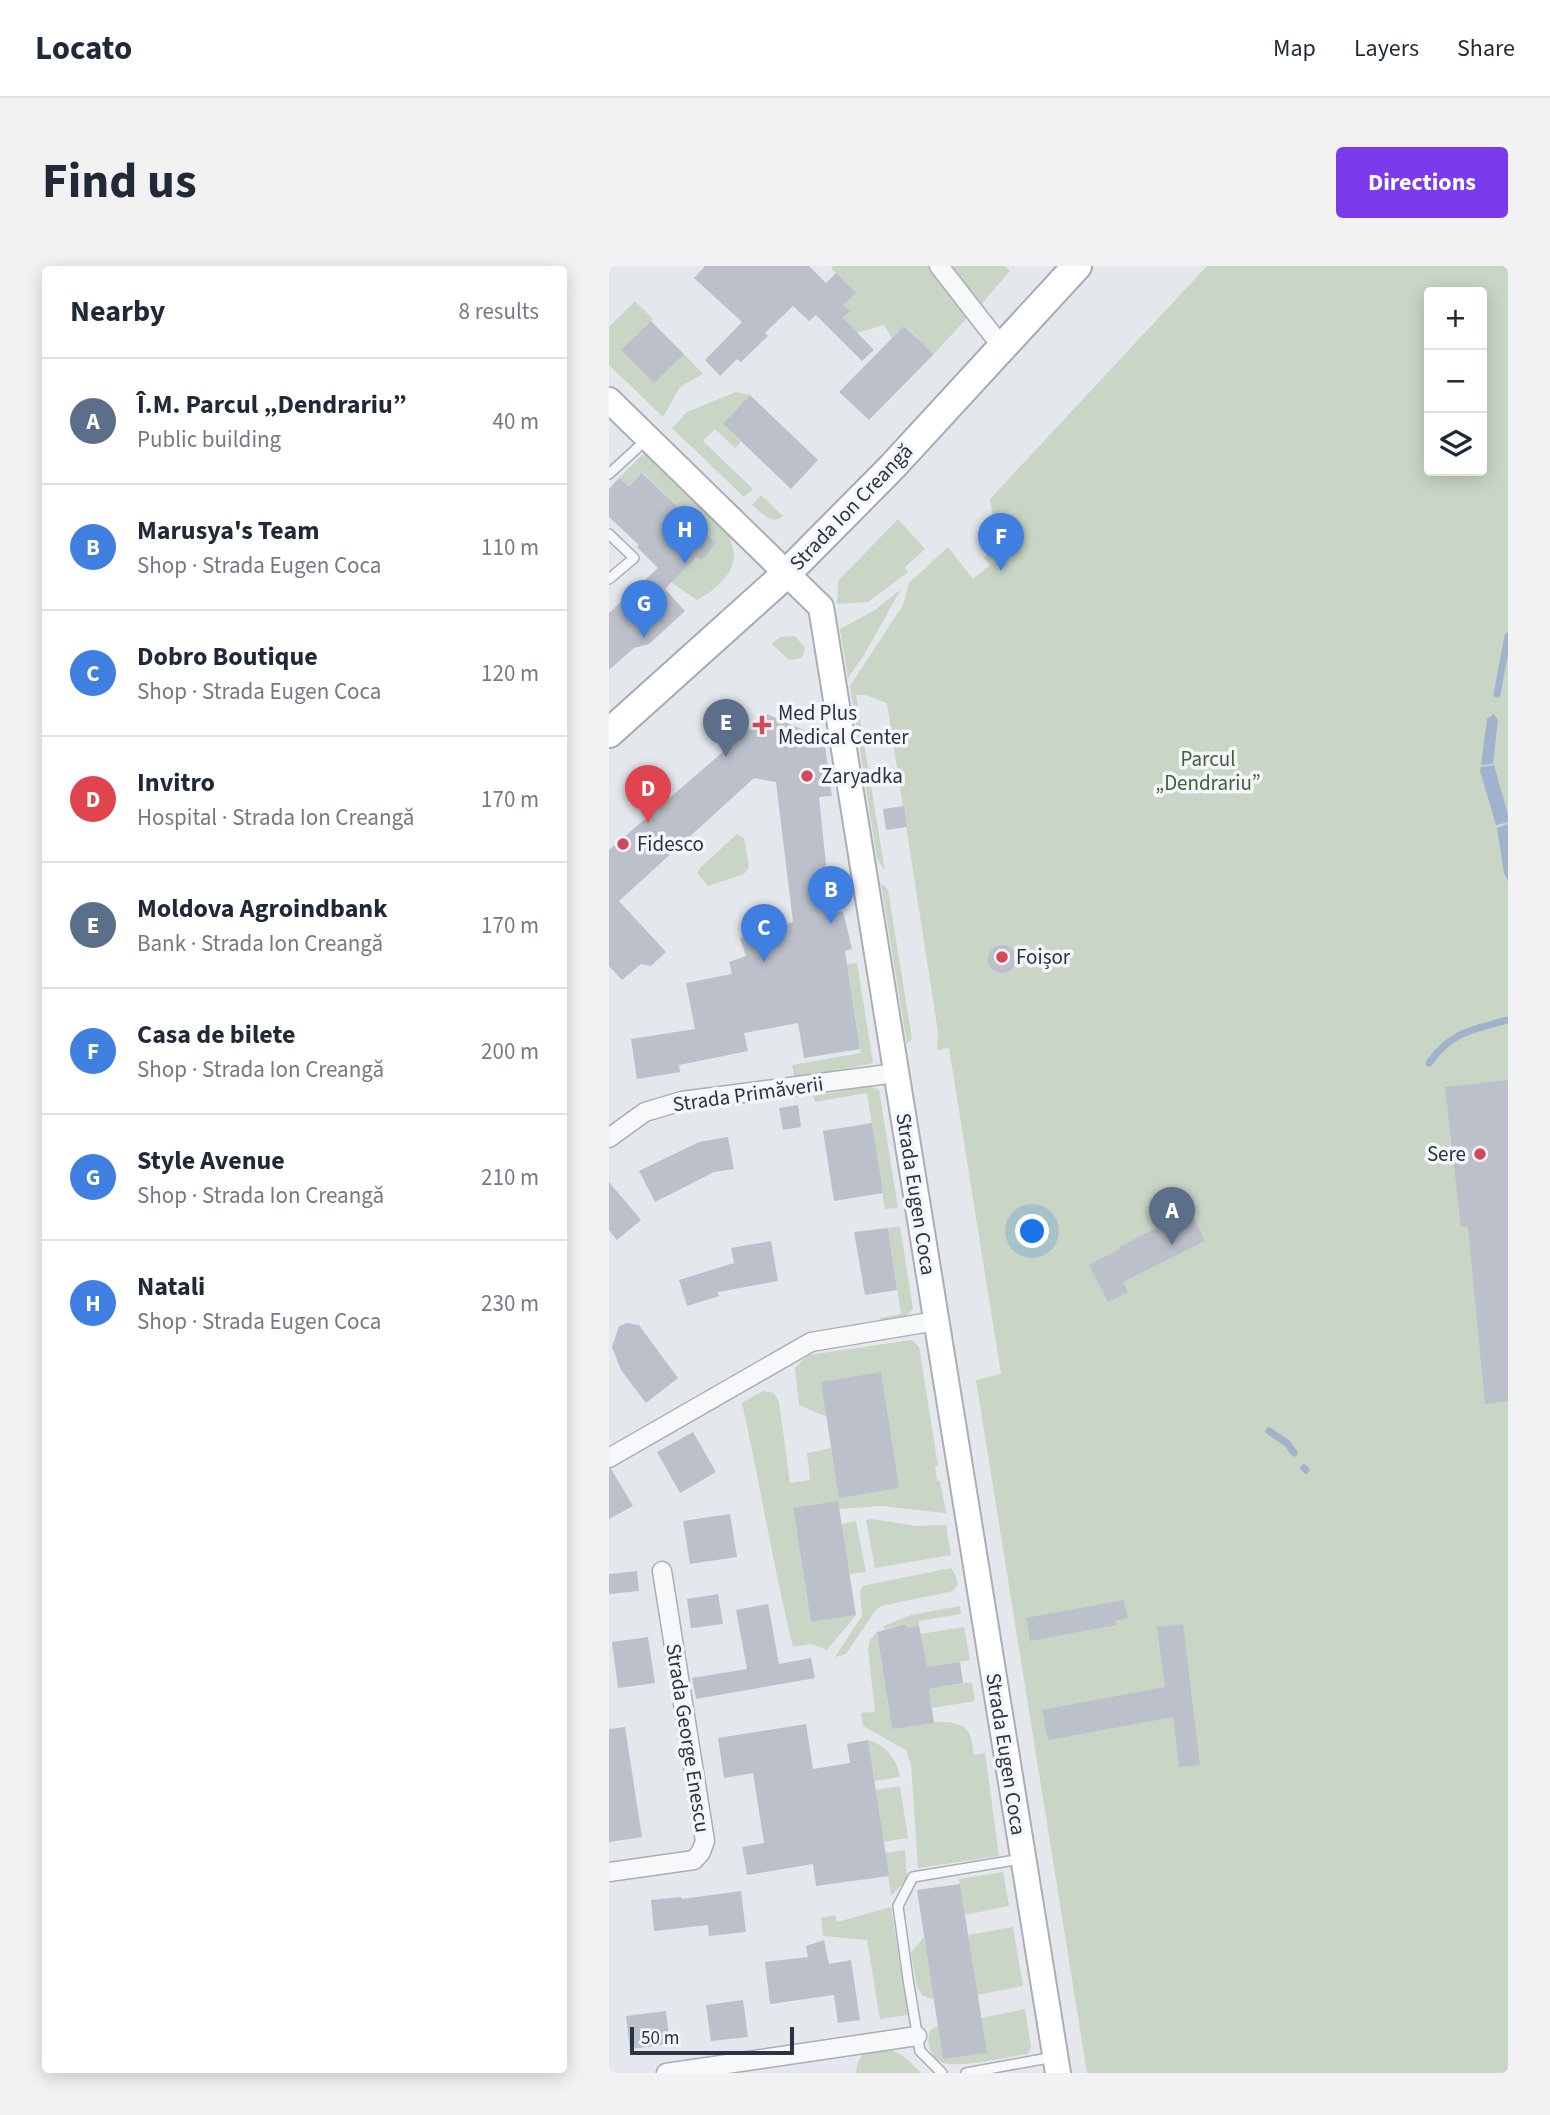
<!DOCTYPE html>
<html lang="en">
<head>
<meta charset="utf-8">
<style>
  body { margin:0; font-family:"Source Sans 3",sans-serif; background:#f2f2f3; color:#1f2937 }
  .controls { position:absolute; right:21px; top:21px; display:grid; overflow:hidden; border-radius:7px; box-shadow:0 4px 18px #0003 }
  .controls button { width:63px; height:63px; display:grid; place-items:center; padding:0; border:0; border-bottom:2px solid #e0e1e3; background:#fff; color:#1f2937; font:35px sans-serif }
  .scale { position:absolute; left:21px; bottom:18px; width:164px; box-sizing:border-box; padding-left:7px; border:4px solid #2b3445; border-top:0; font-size:19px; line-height:24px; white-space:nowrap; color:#2b3445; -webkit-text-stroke:5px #f4f6f9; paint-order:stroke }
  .you { position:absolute; left:424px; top:966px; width:24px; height:24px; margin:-18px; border:5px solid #fff; border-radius:50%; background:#1a73e8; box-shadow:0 0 0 10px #1a73e833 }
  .badge { display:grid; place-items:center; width:46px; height:46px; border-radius:50%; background:#7c3aed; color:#fff; font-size:23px; font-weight:700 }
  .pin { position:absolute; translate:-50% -58px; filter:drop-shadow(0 2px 4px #0008) }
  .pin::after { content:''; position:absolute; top:37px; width:24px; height:21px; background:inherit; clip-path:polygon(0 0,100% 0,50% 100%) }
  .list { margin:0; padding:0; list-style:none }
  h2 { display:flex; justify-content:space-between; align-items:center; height:91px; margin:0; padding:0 28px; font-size:30px }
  h2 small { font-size:23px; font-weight:400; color:#747a83 }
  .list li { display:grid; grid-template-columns:46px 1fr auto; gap:21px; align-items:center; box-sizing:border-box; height:126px; padding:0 28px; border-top:2px solid #e0e1e3 }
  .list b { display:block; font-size:26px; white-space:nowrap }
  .list p { margin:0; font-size:23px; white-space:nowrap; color:#747a83 }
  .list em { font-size:23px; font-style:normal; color:#747a83 }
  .icon { flex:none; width:38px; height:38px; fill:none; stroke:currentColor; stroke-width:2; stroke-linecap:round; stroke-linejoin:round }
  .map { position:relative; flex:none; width:899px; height:1807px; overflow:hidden; border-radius:7px }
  header { display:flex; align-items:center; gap:42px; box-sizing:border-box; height:98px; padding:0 35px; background:#fff; border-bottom:2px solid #e0e1e3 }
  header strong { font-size:33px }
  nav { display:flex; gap:38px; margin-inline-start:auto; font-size:24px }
  .intro { display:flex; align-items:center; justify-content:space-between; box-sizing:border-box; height:168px; padding:0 42px }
  h1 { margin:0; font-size:49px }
  .button { padding:18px 32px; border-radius:7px; background:#7c3aed; color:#fff; font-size:24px; font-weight:700 }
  main { display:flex; gap:42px; padding:0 42px }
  aside { flex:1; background:#fff; border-radius:7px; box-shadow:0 4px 18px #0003 }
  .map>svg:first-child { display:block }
  .green { fill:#c9d6c5; fill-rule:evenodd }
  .water { fill:#9fb4cc }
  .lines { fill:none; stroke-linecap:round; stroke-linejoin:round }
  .stream { stroke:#9fb4cc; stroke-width:7 }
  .building { fill:#bbc0ca }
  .lane-casing { stroke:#a9aeb7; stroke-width:12 }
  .street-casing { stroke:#a9aeb7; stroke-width:21 }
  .secondary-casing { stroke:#a9aeb7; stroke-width:28 }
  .primary-casing { stroke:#a3abb8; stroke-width:32 }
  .lane { stroke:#f7f8fa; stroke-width:9 }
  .street { stroke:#f7f8fa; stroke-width:18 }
  .secondary { stroke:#fff; stroke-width:24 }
  .primary { stroke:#fff; stroke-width:28 }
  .poi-dot { fill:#d1495b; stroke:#f4f6f9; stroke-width:2.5 }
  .labels { text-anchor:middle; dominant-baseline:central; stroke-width:7; stroke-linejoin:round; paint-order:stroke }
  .street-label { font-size:21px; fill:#2b3445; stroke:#f4f6f9 }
  .poi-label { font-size:21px; fill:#2b3445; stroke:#f4f6f9; text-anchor:start }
  .park-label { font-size:21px; fill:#3f6138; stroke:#f4f6f9 }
</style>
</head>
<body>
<header>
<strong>Locato</strong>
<nav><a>Map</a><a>Layers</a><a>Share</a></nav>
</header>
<div class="intro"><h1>Find us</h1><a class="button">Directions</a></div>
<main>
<aside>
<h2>Nearby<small>8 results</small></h2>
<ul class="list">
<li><span class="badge" style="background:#5c6f8a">A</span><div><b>Î.M. Parcul „Dendrariu”</b><p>Public building</p></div><em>40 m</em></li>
<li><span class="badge" style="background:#3f7fe0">B</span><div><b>Marusya's Team</b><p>Shop · Strada Eugen Coca</p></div><em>110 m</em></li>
<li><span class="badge" style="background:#3f7fe0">C</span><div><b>Dobro Boutique</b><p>Shop · Strada Eugen Coca</p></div><em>120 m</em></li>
<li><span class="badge" style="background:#e0444e">D</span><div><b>Invitro</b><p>Hospital · Strada Ion Creangă</p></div><em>170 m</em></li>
<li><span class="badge" style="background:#5c6f8a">E</span><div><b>Moldova Agroindbank</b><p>Bank · Strada Ion Creangă</p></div><em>170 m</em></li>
<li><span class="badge" style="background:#3f7fe0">F</span><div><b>Casa de bilete</b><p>Shop · Strada Ion Creangă</p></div><em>200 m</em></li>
<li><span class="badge" style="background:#3f7fe0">G</span><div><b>Style Avenue</b><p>Shop · Strada Ion Creangă</p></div><em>210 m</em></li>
<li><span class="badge" style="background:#3f7fe0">H</span><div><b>Natali</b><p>Shop · Strada Eugen Coca</p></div><em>230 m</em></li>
</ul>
</aside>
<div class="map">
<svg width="899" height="1807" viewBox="0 0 899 1807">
  <rect width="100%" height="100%" fill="#e4e7ec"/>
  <path class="green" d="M 224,0 L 323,0 L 358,52 L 325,88 L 296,60 L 283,72 L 275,59 L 247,67 L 234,52 L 240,45 L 234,39 L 246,26 L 222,2 Z
    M 341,0 L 396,0 L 401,5 L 370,41 Z
    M 598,0 L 899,0 L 899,1807 L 478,1807 L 367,1114 L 392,1108 L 340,782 L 328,784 L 329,766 L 278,437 L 257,429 L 247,429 L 276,605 L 268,593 L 241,420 L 294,339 L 300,317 L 339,281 L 364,313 L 381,299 L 375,292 L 381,285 L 372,270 L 385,260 L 381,233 ZM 820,26 L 873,26 L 873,205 L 820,205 Z
    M 26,35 L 44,53 L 13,84 L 75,88 L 94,108 L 71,121 L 54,151 L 0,99 L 0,61 Z
    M 127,126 L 141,129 L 114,158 L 132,176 L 126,182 L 106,163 L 94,175 L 144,223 L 135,231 L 63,162 L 78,146 Z
    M 38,184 L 120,270 C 122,276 124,282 125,287 C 127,307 104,326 88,334 L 56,312 L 72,306 L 87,291 L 92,293 L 104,274 L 34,207 L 20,221 L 10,212 Z
    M 152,229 L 174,250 C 162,260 153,247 143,239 Z
    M 289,253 L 316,283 L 296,301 L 299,306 L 259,336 L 228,338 L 229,315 Z
    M 292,323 L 255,389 L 239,412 L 231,363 L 266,344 Z
    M 186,370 L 196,382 L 193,392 L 180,394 L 163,378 L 171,371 Z
    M 128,568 L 135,572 L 140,601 L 135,608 L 99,620 L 88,607 L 91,602 Z
    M 272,617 L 279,624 L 303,773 L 298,778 Z
    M 248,697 L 264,797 L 206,809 L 185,810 L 183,799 L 252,787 L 238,698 Z
    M 262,820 L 270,824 L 289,942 L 276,943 L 258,827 L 206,836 L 204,830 Z
    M 291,960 L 304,1043 L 294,1053 L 274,1056 L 270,1052 L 292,1048 L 279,962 Z
    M 303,1074 L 310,1081 L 329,1200 L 326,1201 L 328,1215 L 331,1215 L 337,1247 L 272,1240 L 230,1243 L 184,1242 L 202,1356 L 247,1349 L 218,1384 L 202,1378 L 184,1381 C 164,1300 151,1218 133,1137 L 154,1125 L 165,1127 L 170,1136 L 181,1217 L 201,1214 L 198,1187 L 223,1182 L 231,1231 L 289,1222 L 272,1107 L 213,1116 L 218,1151 L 190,1139 L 186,1102 L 199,1089 Z
    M 263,1253 L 308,1260 L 337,1259 L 342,1289 L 266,1302 L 257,1254 Z
    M 247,1255 L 257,1306 L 240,1308 L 232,1258 Z
    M 342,1302 L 346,1308 L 349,1318 L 344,1325 L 272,1340 L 266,1345 L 237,1388 L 226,1391 L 253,1350 L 251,1326 L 253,1320 Z
    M 351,1340 L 352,1348 L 310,1355 L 310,1360 L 299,1362 L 296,1358 L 275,1363 L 274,1360 L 302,1349 Z
    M 355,1361 L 361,1394 L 317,1402 L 311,1368 Z
    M 268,1366 L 283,1463 C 303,1460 348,1447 360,1467 C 363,1473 364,1482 365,1489 L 376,1487 L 390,1590 L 309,1602 L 302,1499 L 297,1484 L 254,1460 L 252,1447 L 266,1446 L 259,1383 L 261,1374 Z
    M 363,1416 L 366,1435 L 323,1442 L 320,1423 Z
    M 259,1474 C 277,1479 288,1493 291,1511 L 265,1515 Z
    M 291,1520 L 299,1572 L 274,1576 L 266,1524 Z
    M 296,1584 L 298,1613 L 282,1630 L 276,1587 Z
    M 394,1606 L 400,1640 L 356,1649 L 350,1613 Z
    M 282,1641 L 299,1749 L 271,1753 L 258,1674 L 214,1670 L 212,1652 L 226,1649 L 228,1656 Z
    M 404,1661 L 414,1720 L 368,1729 L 359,1669 Z
    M 315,1671 L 325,1733 L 314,1730 L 308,1721 L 302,1687 Z
    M 416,1743 L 422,1781 L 419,1788 C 395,1791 357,1802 334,1797 C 320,1793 317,1775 321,1764 L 329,1760 L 334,1793 L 377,1787 L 372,1752 Z
    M 262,1781 C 288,1783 295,1789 312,1807 L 247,1807 C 248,1794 252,1789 262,1781 Z"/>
  <path class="water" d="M 885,448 L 889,454 L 884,498 L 872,499 L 878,453 Z
    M 885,499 L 899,549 L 899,556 L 887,559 L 871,505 L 872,501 Z
    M 899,558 L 899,615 L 895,607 L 888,562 Z"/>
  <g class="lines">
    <path class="stream" d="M 888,428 L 899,370
      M 820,797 C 842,766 864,763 899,754
      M 660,1165 L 679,1178 L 685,1187
      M 695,1202 L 697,1204"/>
  </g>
  <path class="building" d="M 96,0 L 200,0 L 217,17 L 227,7 L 247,27 L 234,39 L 241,45 L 234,52 L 265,84 L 253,95 L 207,49 L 200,55 L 184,40 L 156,67 L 159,70 L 132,96 L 128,93 L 111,110 L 96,94 L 133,56 L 85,12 Z
    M 42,55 L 75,88 L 45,117 L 12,84 Z
    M 295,60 L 325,88 L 260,154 L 230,126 Z
    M 141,129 L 209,194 L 182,223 L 114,158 Z
    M 33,207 L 107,277 L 93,294 L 87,291 L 56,323 L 76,345 L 40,378 L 25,382 L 0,404 L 0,347 L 49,302 L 28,281 L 30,279 L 0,251 L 0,223 L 10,212 L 20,221 Z
    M 158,448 L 201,467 L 214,465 L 223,530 L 210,531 L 222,648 L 234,645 L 243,683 L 236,685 L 251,783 L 195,792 L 189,757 L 135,767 L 139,785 L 70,799 L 71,806 L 28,813 L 22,773 L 86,763 L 77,717 L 123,708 L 120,696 L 137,690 L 131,672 L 184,656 L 167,516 L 145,512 L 10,635 L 57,686 L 42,700 L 32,698 L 13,714 L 0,700 L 0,584 Z
    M 295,540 L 298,561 L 277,564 L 274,543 Z
    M379 693a14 14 0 1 1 28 0a14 14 0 1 1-28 0Z
    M 899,814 L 899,1135 L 876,1138 L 859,961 L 852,961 L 836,821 Z
    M 189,839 L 192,861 L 174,864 L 170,842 Z
    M 263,857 L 274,927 L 225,935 L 214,865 Z
    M 119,871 L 125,903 L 105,906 L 46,936 L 30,905 L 90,876 Z
    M 0,916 L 32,954 L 8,974 L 0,964 Z
    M 581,945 L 596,975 L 514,1016 L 519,1026 L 499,1036 L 480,999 L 511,983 L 510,981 Z
    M 279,962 L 288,1024 L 256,1029 L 245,966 Z
    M 162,975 L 169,1015 L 109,1026 L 110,1030 L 78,1040 L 70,1014 L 125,997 L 122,982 Z
    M 18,1057 L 30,1059 L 69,1112 L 37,1137 L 12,1104 L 3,1081 L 10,1060 Z
    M 272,1106 L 290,1222 L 230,1232 L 212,1116 Z
    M 84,1166 L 107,1206 L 71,1227 L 48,1186 Z
    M 0,1203 L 2,1203 L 24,1240 L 0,1253 Z
    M 229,1235 L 247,1349 L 202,1356 L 184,1242 Z
    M 121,1248 L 128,1291 L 81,1298 L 74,1255 Z
    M 28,1305 L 30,1325 L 0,1328 L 0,1308 Z
    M 109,1328 L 114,1358 L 82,1362 L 78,1333 Z
    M 515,1334 L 519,1352 L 506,1355 L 507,1359 L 421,1375 L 417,1352 Z
    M 159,1338 L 170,1398 L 202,1392 L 206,1412 L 87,1433 L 83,1412 L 138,1403 L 127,1344 Z
    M 296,1358 L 299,1362 L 310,1360 L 318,1401 L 351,1396 L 354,1417 L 320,1423 L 325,1457 L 283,1463 L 268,1366 Z
    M 574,1358 L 591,1499 L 570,1501 L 564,1451 L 439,1474 L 433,1444 L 556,1421 L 548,1361 Z
    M 39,1371 L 46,1417 L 9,1422 L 3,1376 Z
    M 197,1458 L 204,1503 L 241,1497 L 238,1478 L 259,1474 L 280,1610 L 207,1620 L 204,1598 L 138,1609 L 133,1581 L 155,1577 L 144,1507 L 115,1512 L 109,1472 Z
    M 16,1461 L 33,1571 L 0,1576 L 0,1463 Z
    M 351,1618 L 378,1787 L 334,1793 L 308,1624 Z
    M 132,1625 L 137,1666 L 100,1670 L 99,1659 L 45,1665 L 42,1634 L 72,1631 L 73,1633 Z
    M 215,1674 L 220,1698 L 242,1694 L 251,1754 L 229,1757 L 225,1729 L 161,1738 L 156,1696 L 199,1691 L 197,1680 Z
    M 134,1734 L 139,1771 L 102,1775 L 97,1739 Z
    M 57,1745 L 61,1778 L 21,1783 L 17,1750 Z"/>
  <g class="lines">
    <g class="lane-casing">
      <path id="lane" d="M 0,208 L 38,173
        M 0,268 L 25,292 L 0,313
        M 333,1807 L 311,1785 L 299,1713 L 289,1640 L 304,1611 L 412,1593
        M 357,1807 L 445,1791"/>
    </g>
    <g class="street-casing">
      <path id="street" d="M 330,0 L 393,81
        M 0,872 L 36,846 L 73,835 L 287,807
        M 0,1192 L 202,1076 L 327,1055
        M 0,1606 L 85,1594 L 92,1586 L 96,1575 L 53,1305
        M 57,1807 L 308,1770"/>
    </g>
    <g class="secondary-casing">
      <path id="secondary" d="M 0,134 L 212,341 L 449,1807"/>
    </g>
    <g class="primary-casing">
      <path id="primary" d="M 0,467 L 178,307 L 283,201 L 468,0"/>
    </g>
    <use href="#lane" class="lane"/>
    <use href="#street" class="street"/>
    <use href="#secondary" class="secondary"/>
    <use href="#primary" class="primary"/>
  </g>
  <g class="poi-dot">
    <path d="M149.5 448.5h7v7h7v7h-7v7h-7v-7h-7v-7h7z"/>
    <circle cx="198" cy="510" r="7"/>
    <circle cx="14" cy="578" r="7"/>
    <circle cx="393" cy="691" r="7"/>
    <circle cx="871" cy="888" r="7"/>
  </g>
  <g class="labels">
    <g class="street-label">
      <text transform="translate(242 241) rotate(-46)">Strada Ion Creangă</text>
      <text transform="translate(139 828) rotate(-8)">Strada Primăverii</text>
      <text transform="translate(307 928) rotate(81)">Strada Eugen Coca</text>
      <text transform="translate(79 1472) rotate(81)">Strada George Enescu</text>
      <text transform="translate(397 1488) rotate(81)">Strada Eugen Coca</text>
    </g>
    <g class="poi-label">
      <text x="169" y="447">Med Plus<tspan x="169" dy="24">Medical Center</tspan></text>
      <text x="212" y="510">Zaryadka</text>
      <text x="28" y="578">Fidesco</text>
      <text x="407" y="691">Foișor</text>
      <text x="857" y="888" text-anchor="end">Sere</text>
    </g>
    <g class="park-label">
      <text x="599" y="493">Parcul<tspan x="599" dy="24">„Dendrariu”</tspan></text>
    </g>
  </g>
</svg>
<div class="controls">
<button>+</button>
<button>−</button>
<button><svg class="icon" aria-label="layers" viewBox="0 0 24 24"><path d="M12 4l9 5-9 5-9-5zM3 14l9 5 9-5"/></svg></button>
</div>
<div class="scale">50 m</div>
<div class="you"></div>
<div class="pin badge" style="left:563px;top:979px;background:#5c6f8a">A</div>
<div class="pin badge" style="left:222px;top:658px;background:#3f7fe0">B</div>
<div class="pin badge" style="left:155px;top:696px;background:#3f7fe0">C</div>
<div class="pin badge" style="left:39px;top:557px;background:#e0444e">D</div>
<div class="pin badge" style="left:117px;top:491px;background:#5c6f8a">E</div>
<div class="pin badge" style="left:392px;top:305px;background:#3f7fe0">F</div>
<div class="pin badge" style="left:35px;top:372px;background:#3f7fe0">G</div>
<div class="pin badge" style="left:76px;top:298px;background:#3f7fe0">H</div>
</div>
</main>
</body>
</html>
